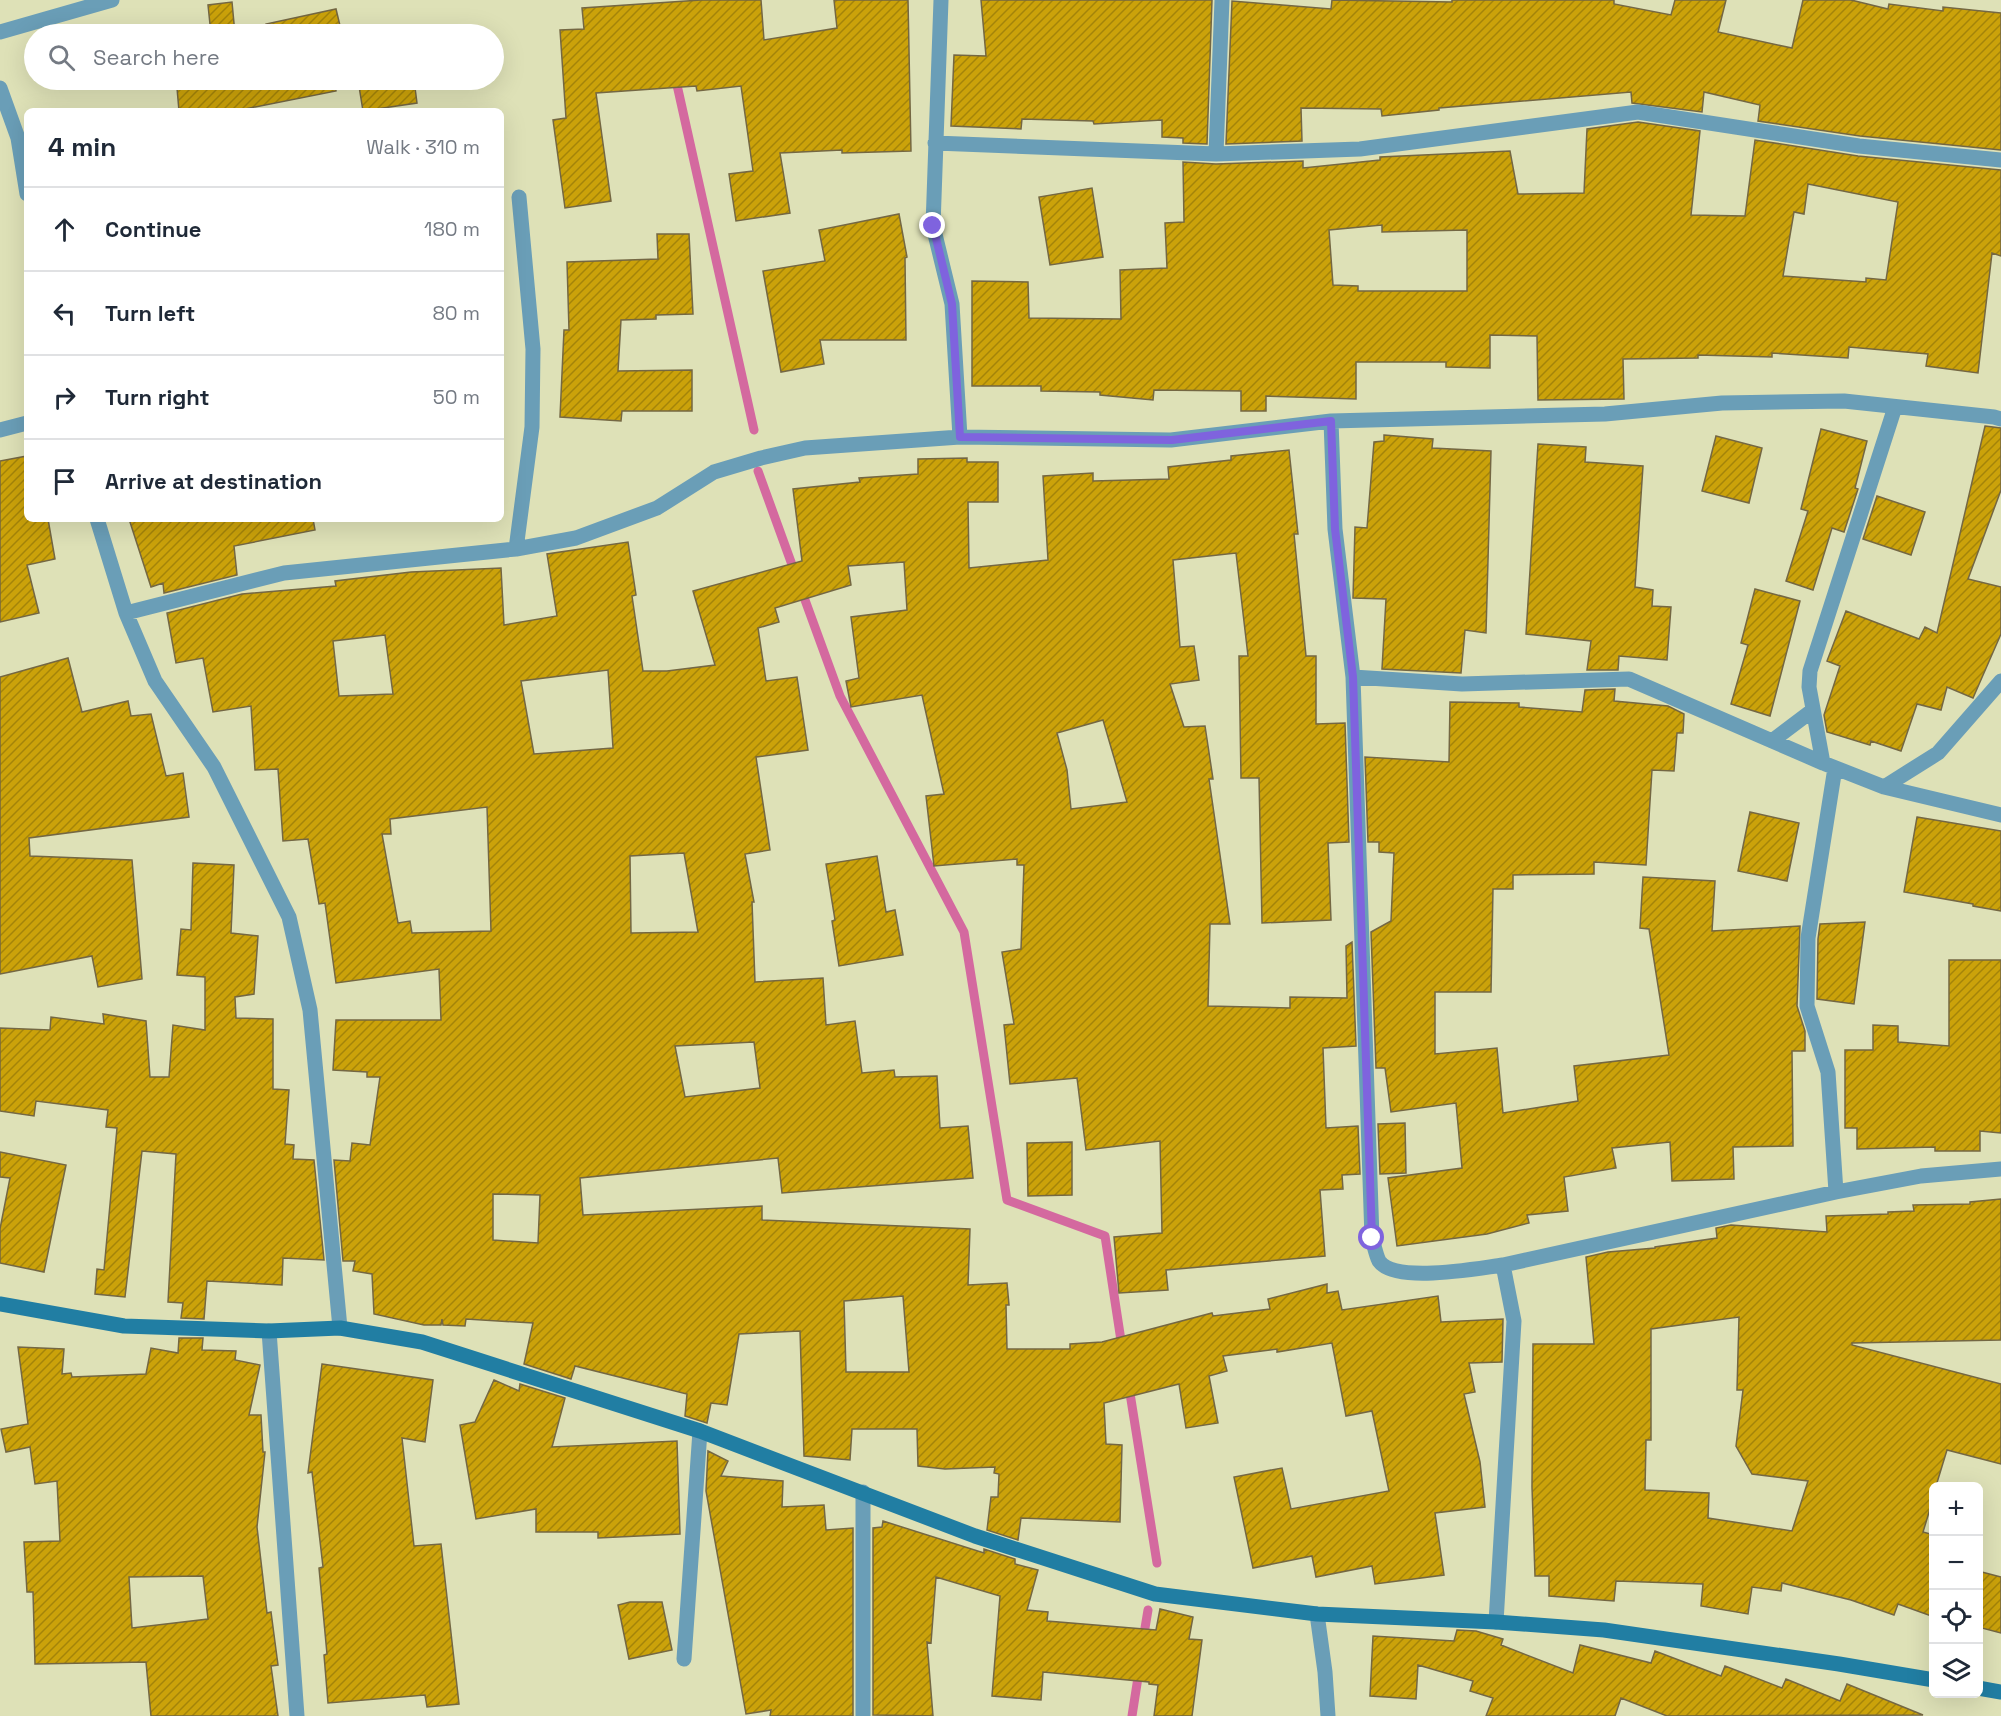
<!DOCTYPE html>
<html lang="en">
<head>
<meta charset="utf-8">
<style>
  body { margin:0; font-family:"Space Grotesk",sans-serif; background:#f6f6f7; color:#1f2937 }
  .controls { position:absolute; right:18px; bottom:18px; display:grid; overflow:hidden; border-radius:9px; box-shadow:0 6px 24px #0002 }
  .controls button { width:54px; height:54px; display:grid; place-items:center; padding:0; border:0; border-bottom:2px solid #e0e1e3; background:#fff; color:#1f2937; font:30px sans-serif }
  .stop { position:absolute; width:18px; height:18px; margin:-14px; border:4px solid #7f63de; border-radius:50%; background:#fff }
  .stop.end { background:#7f63de; border-color:#fff; box-shadow:0 2px 6px #0008 }
  .list { margin:0; padding:0; list-style:none }
  h2 { display:flex; justify-content:space-between; align-items:center; height:78px; margin:0; padding:0 24px; font-size:26px }
  h2 small { font-size:20px; font-weight:400; color:#747a83 }
  .list li { display:grid; grid-template-columns:39px 1fr auto; gap:18px; align-items:center; box-sizing:border-box; height:84px; padding:0 24px; border-top:2px solid #e0e1e3 }
  .list b { display:block; font-size:22px; white-space:nowrap }
  .list em { font-size:20px; font-style:normal; color:#747a83 }
  .icon { flex:none; width:33px; height:33px; fill:none; stroke:currentColor; stroke-width:2; stroke-linecap:round; stroke-linejoin:round }
  .map { position:relative; flex:none; width:2001px; height:1716px; overflow:hidden }
  .search { position:absolute; background:#fff; box-shadow:0 6px 24px #0002; left:24px; top:24px; width:480px; height:66px; display:flex; align-items:center; gap:15px; box-sizing:border-box; padding:0 21px; border-radius:33px; color:#747a83; font-size:22px }
  .panel { position:absolute; background:#fff; box-shadow:0 6px 24px #0002; left:24px; top:108px; width:480px; height:414px; border-radius:9px }
  .map>svg:first-child { display:block }
  .lines { fill:none; stroke-linecap:round; stroke-linejoin:round }
  .stream { stroke:#d4699f; stroke-width:9 }
  .building { fill:url(#building-hatch); stroke:#746743; stroke-width:1.5; fill-rule:evenodd }
  .street { stroke:#6a9eb7; stroke-width:15 }
  .secondary { stroke:#217ea3; stroke-width:15 }
  .route { stroke:#7f63de; stroke-width:8 }
</style>
</head>
<body>
<div class="map">
<svg width="2001" height="1716" viewBox="0 0 2001 1716">
  <defs>
    <pattern id="building-hatch" width="6" height="6" patternUnits="userSpaceOnUse" patternTransform="scale(1.5)"><rect width="6" height="6" fill="#cba20a"/><path d="M-1 1l2-2M0 6l6-6M5 7l2-2" fill="none" stroke="#a48409"/></pattern>
  </defs>
  <rect width="100%" height="100%" fill="#dee1b7"/>
  <g class="lines">
    <path class="stream" d="M 675,76 L 754,430
      M 758,471 L 795,573
      M 801,589 L 840,696 L 964,932 L 1007,1200 L 1105,1236 L 1122,1347
      M 1129,1387 L 1157,1563
      M 1143,1640 L 1148,1610
      M 1132,1716 L 1139,1671"/>
  </g>
  <path class="building" d="M 701,0 L 761,0 L 764,40 L 837,28 L 834,0 L 908,0 L 911,151 L 842,153 L 842,150 L 780,153 L 790,213 L 736,221 L 729,174 L 753,171 L 741,86 L 697,91 L 696,86 L 596,93 L 611,201 L 565,208 L 553,120 L 566,118 L 560,30 L 584,29 L 582,8 Z
    M 981,0 L 1212,0 L 1207,144 L 1183,143 L 1183,138 L 1162,137 L 1162,120 L 1094,124 L 1093,121 L 1022,119 L 1021,129 L 951,126 L 954,55 L 986,56 Z
    M 1332,0 L 1452,2 L 1452,0 L 1614,0 L 1614,4 L 1671,15 L 1675,0 L 1726,0 L 1718,32 L 1792,48 L 1803,0 L 1851,0 L 1888,9 L 1889,4 L 1943,11 L 1943,7 L 2001,13 L 2001,150 L 1860,136 L 1758,121 L 1760,105 L 1704,92 L 1702,112 L 1632,103 L 1631,92 L 1439,108 L 1439,110 L 1382,116 L 1381,109 L 1301,108 L 1302,141 L 1226,144 L 1232,1 L 1331,9 Z
    M 232,2 L 235,34 L 211,34 L 208,5 Z
    M 336,9 L 342,34 L 268,34 L 266,24 Z
    M 249,80 L 335,80 L 336,91 L 235,111 L 179,111 L 177,88 Z
    M 358,80 L 414,80 L 417,103 L 363,111 Z
    M 1638,122 L 1700,131 L 1691,215 L 1745,216 L 1755,140 L 1858,156 L 2001,170 L 2001,256 L 1992,253 L 1978,373 L 1926,366 L 1928,354 L 1849,347 L 1848,358 L 1772,353 L 1772,357 L 1698,355 L 1698,358 L 1623,359 L 1624,399 L 1538,400 L 1537,336 L 1490,335 L 1490,368 L 1446,367 L 1446,362 L 1356,362 L 1356,399 L 1266,396 L 1266,411 L 1241,411 L 1241,391 L 1154,390 L 1153,400 L 1100,395 L 1100,392 L 1041,391 L 1041,386 L 972,386 L 972,281 L 1028,282 L 1029,318 L 1121,319 L 1120,270 L 1167,268 L 1165,223 L 1184,222 L 1183,162 L 1216,164 L 1303,161 L 1303,168 L 1380,160 L 1380,157 L 1510,151 L 1518,194 L 1584,193 L 1587,129 ZM 1808,184 L 1898,202 L 1886,280 L 1866,278 L 1866,282 L 1783,276 L 1794,212 L 1804,214 ZM 1382,225 L 1382,232 L 1467,230 L 1467,291 L 1358,291 L 1358,286 L 1333,285 L 1329,230 Z
    M 1092,188 L 1103,257 L 1050,265 L 1039,197 Z
    M 899,214 L 907,257 L 905,258 L 906,340 L 820,340 L 824,364 L 781,372 L 763,271 L 825,261 L 819,230 Z
    M 657,234 L 689,234 L 693,314 L 656,315 L 656,319 L 621,320 L 618,371 L 692,370 L 692,411 L 622,411 L 621,421 L 560,417 L 564,330 L 569,330 L 567,262 L 658,259 Z
    M 1985,426 L 2001,428 L 2001,490 L 1968,579 L 2001,587 L 2001,634 L 1973,698 L 1947,687 L 1941,710 L 1917,704 L 1901,751 L 1871,741 L 1870,745 L 1827,732 L 1824,715 L 1840,666 L 1827,661 L 1846,611 L 1919,639 L 1925,627 L 1937,633 Z
    M 1821,429 L 1867,441 L 1855,488 L 1858,489 L 1844,532 L 1832,528 L 1813,590 L 1786,581 L 1808,511 L 1801,509 Z
    M 1384,435 L 1433,439 L 1432,448 L 1491,451 L 1486,633 L 1465,630 L 1461,673 L 1382,669 L 1386,599 L 1353,598 L 1355,527 L 1367,528 L 1374,442 L 1384,441 Z
    M 1716,436 L 1762,448 L 1749,503 L 1702,491 Z
    M 1538,444 L 1586,447 L 1585,462 L 1643,466 L 1635,587 L 1653,590 L 1652,606 L 1671,607 L 1667,660 L 1619,656 L 1618,670 L 1587,670 L 1591,641 L 1526,634 Z
    M 1289,450 L 1298,534 L 1294,534 L 1306,656 L 1316,656 L 1316,724 L 1345,723 L 1349,842 L 1328,843 L 1331,920 L 1262,923 L 1259,778 L 1241,778 L 1239,656 L 1248,656 L 1236,553 L 1173,560 L 1180,647 L 1194,646 L 1199,680 L 1170,684 L 1184,727 L 1205,726 L 1213,779 L 1209,779 L 1230,924 L 1210,924 L 1208,1006 L 1290,1008 L 1290,997 L 1347,998 L 1346,946 L 1352,942 L 1356,1046 L 1323,1048 L 1326,1128 L 1358,1126 L 1360,1174 L 1342,1175 L 1343,1189 L 1320,1190 L 1325,1256 L 1166,1270 L 1168,1290 L 1119,1293 L 1114,1237 L 1162,1233 L 1160,1141 L 1086,1150 L 1077,1078 L 1010,1084 L 1004,1025 L 1014,1024 L 1002,952 L 1021,949 L 1024,865 L 1017,865 L 1017,859 L 934,866 L 926,796 L 944,794 L 922,695 L 851,707 L 846,681 L 859,678 L 851,617 L 907,610 L 904,562 L 848,566 L 851,585 L 775,608 L 779,622 L 758,628 L 766,681 L 797,677 L 808,750 L 756,757 L 770,850 L 745,854 L 754,902 L 752,902 L 755,982 L 823,978 L 826,1025 L 855,1021 L 862,1073 L 894,1070 L 895,1077 L 937,1076 L 940,1128 L 968,1126 L 973,1178 L 782,1193 L 778,1158 L 580,1178 L 583,1215 L 762,1206 L 762,1220 L 970,1229 L 968,1285 L 1007,1283 L 1009,1305 L 1006,1305 L 1007,1349 L 1070,1349 L 1070,1344 L 1102,1342 L 1212,1313 L 1213,1316 L 1270,1309 L 1268,1299 L 1327,1284 L 1327,1293 L 1338,1291 L 1342,1310 L 1438,1296 L 1441,1322 L 1503,1319 L 1502,1362 L 1469,1363 L 1475,1392 L 1464,1394 L 1480,1462 L 1485,1507 L 1435,1513 L 1444,1575 L 1375,1584 L 1372,1566 L 1316,1577 L 1312,1556 L 1253,1568 L 1234,1477 L 1282,1468 L 1291,1509 L 1389,1491 L 1372,1411 L 1346,1416 L 1332,1343 L 1277,1352 L 1277,1349 L 1223,1356 L 1227,1371 L 1209,1376 L 1218,1423 L 1186,1428 L 1179,1384 L 1104,1403 L 1106,1444 L 1122,1445 L 1120,1522 L 1021,1518 L 1018,1540 L 987,1530 L 991,1497 L 998,1497 L 999,1474 L 994,1473 L 995,1467 L 945,1469 L 918,1466 L 917,1429 L 852,1429 L 850,1460 L 804,1456 L 800,1331 L 739,1334 L 727,1405 L 711,1403 L 707,1423 L 685,1416 L 687,1394 L 575,1366 L 571,1379 L 524,1364 L 533,1323 L 466,1319 L 465,1326 L 443,1325 L 442,1319 L 441,1325 L 424,1325 L 374,1314 L 372,1274 L 353,1271 L 355,1261 L 343,1261 L 334,1160 L 350,1161 L 352,1143 L 370,1145 L 380,1077 L 367,1077 L 367,1072 L 333,1070 L 336,1020 L 441,1020 L 439,969 L 336,983 L 325,903 L 319,904 L 308,839 L 283,841 L 278,769 L 255,770 L 251,706 L 213,712 L 203,658 L 176,663 L 167,613 L 242,594 L 336,586 L 335,581 L 411,572 L 501,568 L 504,625 L 557,616 L 547,554 L 628,542 L 636,595 L 632,596 L 643,671 L 667,671 L 715,665 L 693,591 L 802,561 L 793,489 L 860,482 L 859,478 L 918,474 L 918,459 L 967,458 L 967,462 L 998,462 L 998,502 L 968,502 L 969,568 L 1048,560 L 1043,476 L 1093,473 L 1093,481 L 1169,479 L 1168,467 L 1231,460 L 1231,456 ZM 385,635 L 393,694 L 339,696 L 333,641 ZM 608,670 L 613,748 L 534,754 L 521,681 ZM 1103,720 L 1127,802 L 1071,809 L 1067,770 L 1057,733 ZM 487,807 L 491,931 L 412,933 L 410,921 L 398,923 L 382,834 L 391,834 L 390,819 ZM 684,853 L 698,932 L 631,933 L 630,856 ZM 754,1042 L 760,1088 L 685,1097 L 675,1046 ZM 493,1194 L 540,1195 L 538,1243 L 493,1240 ZM 903,1296 L 909,1372 L 846,1372 L 844,1301 Z
    M 27,456 L 27,519 L 48,519 L 55,559 L 27,565 L 39,613 L 0,622 L 0,461 Z
    M 1877,496 L 1925,512 L 1911,555 L 1863,539 Z
    M 129,519 L 313,519 L 315,530 L 234,546 L 237,575 L 164,593 L 163,583 L 151,587 Z
    M 1755,589 L 1800,601 L 1770,716 L 1731,704 L 1748,645 L 1741,643 Z
    M 68,658 L 82,712 L 128,701 L 131,716 L 151,714 L 166,776 L 183,773 L 189,817 L 29,838 L 30,856 L 132,860 L 142,979 L 98,987 L 92,956 L 0,974 L 0,677 Z
    M 1615,689 L 1614,701 L 1668,706 L 1684,714 L 1683,733 L 1677,733 L 1674,771 L 1652,770 L 1646,865 L 1594,862 L 1594,874 L 1513,875 L 1513,889 L 1493,889 L 1491,992 L 1435,992 L 1435,1054 L 1497,1048 L 1503,1113 L 1578,1101 L 1574,1066 L 1669,1055 L 1649,929 L 1640,928 L 1643,877 L 1715,881 L 1712,931 L 1800,926 L 1797,1006 L 1805,1031 L 1805,1051 L 1792,1051 L 1793,1146 L 1733,1147 L 1734,1179 L 1672,1181 L 1670,1142 L 1612,1148 L 1616,1168 L 1564,1177 L 1568,1211 L 1527,1215 L 1529,1223 L 1487,1234 L 1397,1246 L 1388,1178 L 1462,1168 L 1456,1103 L 1391,1112 L 1385,1068 L 1376,1068 L 1371,932 L 1391,921 L 1394,853 L 1379,852 L 1379,842 L 1368,842 L 1365,757 L 1449,762 L 1450,702 L 1519,703 L 1519,707 L 1582,712 L 1585,690 Z
    M 1750,812 L 1799,823 L 1787,881 L 1738,871 Z
    M 1917,817 L 2001,831 L 2001,911 L 1973,906 L 1973,904 L 1904,892 Z
    M 877,856 L 886,912 L 895,910 L 903,955 L 839,966 L 832,921 L 835,920 L 826,864 Z
    M 193,863 L 234,865 L 231,933 L 258,936 L 254,994 L 235,997 L 236,1018 L 273,1019 L 273,1089 L 289,1090 L 285,1144 L 294,1145 L 293,1159 L 314,1160 L 324,1260 L 283,1258 L 282,1285 L 207,1281 L 204,1319 L 181,1318 L 183,1303 L 168,1302 L 176,1154 L 142,1151 L 125,1297 L 95,1294 L 97,1269 L 104,1270 L 117,1128 L 106,1127 L 108,1110 L 36,1101 L 34,1116 L 0,1111 L 0,1028 L 50,1030 L 51,1017 L 104,1024 L 103,1014 L 146,1021 L 150,1077 L 169,1077 L 173,1025 L 205,1030 L 205,977 L 177,975 L 181,929 L 191,930 Z
    M 1865,922 L 1854,1004 L 1817,999 L 1818,939 L 1820,924 Z
    M 1949,960 L 2001,960 L 2001,1133 L 1980,1131 L 1980,1151 L 1935,1151 L 1935,1147 L 1857,1149 L 1857,1128 L 1845,1128 L 1845,1050 L 1873,1050 L 1873,1025 L 1898,1026 L 1898,1042 L 1949,1046 Z
    M 1405,1123 L 1406,1173 L 1380,1174 L 1378,1124 Z
    M 1072,1142 L 1072,1195 L 1028,1196 L 1027,1143 Z
    M 0,1152 L 66,1165 L 44,1272 L 0,1263 L 0,1229 L 10,1178 L 0,1177 Z
    M 2001,1199 L 2001,1340 L 1852,1343 L 1852,1345 L 2001,1384 L 2001,1464 L 1947,1450 L 1936,1486 L 1934,1486 L 1934,1496 L 1923,1532 L 1934,1535 L 1934,1617 L 1898,1604 L 1894,1615 L 1851,1600 L 1782,1583 L 1781,1591 L 1752,1587 L 1748,1614 L 1701,1606 L 1703,1584 L 1616,1581 L 1614,1601 L 1549,1596 L 1549,1576 L 1535,1576 L 1532,1487 L 1533,1344 L 1594,1344 L 1586,1257 L 1608,1252 L 1655,1248 L 1655,1247 L 1717,1238 L 1716,1228 L 1731,1225 L 1827,1232 L 1826,1216 L 1888,1214 L 1888,1212 L 1914,1211 L 1913,1205 L 1970,1204 L 1970,1202 ZM 1739,1317 L 1737,1390 L 1743,1390 L 1736,1446 L 1752,1474 L 1808,1481 L 1792,1531 L 1708,1518 L 1709,1493 L 1645,1490 L 1646,1440 L 1651,1440 L 1651,1329 Z
    M 179,1338 L 203,1338 L 202,1350 L 236,1351 L 235,1360 L 260,1365 L 249,1415 L 261,1415 L 263,1452 L 265,1452 L 257,1527 L 267,1613 L 271,1612 L 278,1665 L 271,1666 L 278,1716 L 151,1716 L 146,1662 L 35,1664 L 33,1592 L 27,1592 L 24,1542 L 60,1541 L 57,1481 L 35,1484 L 30,1447 L 6,1452 L 1,1429 L 28,1424 L 18,1347 L 64,1349 L 62,1374 L 71,1373 L 72,1377 L 146,1374 L 151,1348 L 178,1353 ZM 203,1576 L 208,1619 L 132,1628 L 129,1577 Z
    M 322,1364 L 433,1380 L 425,1442 L 402,1438 L 414,1546 L 441,1544 L 459,1704 L 427,1707 L 425,1695 L 328,1703 L 324,1655 L 327,1654 L 319,1568 L 323,1567 L 312,1472 L 308,1473 Z
    M 494,1380 L 519,1391 L 520,1384 L 565,1398 L 552,1447 L 677,1441 L 680,1534 L 598,1538 L 598,1532 L 536,1532 L 536,1509 L 476,1519 L 460,1425 L 475,1422 Z
    M 708,1451 L 728,1461 L 721,1476 L 783,1481 L 782,1507 L 824,1505 L 826,1530 L 853,1528 L 853,1716 L 770,1716 L 771,1710 L 746,1714 L 706,1491 Z
    M 883,1521 L 984,1553 L 984,1549 L 1015,1559 L 1015,1564 L 1038,1570 L 1027,1610 L 1048,1612 L 1047,1621 L 1156,1630 L 1160,1609 L 1193,1617 L 1189,1639 L 1202,1640 L 1192,1716 L 1154,1716 L 1158,1685 L 1149,1684 L 1149,1682 L 1043,1672 L 1041,1700 L 992,1696 L 1000,1596 L 936,1577 L 931,1643 L 927,1642 L 933,1716 L 873,1715 L 873,1528 L 882,1527 Z
    M 1978,1571 L 2001,1577 L 2001,1633 L 1978,1627 Z
    M 630,1602 L 662,1602 L 672,1650 L 629,1659 L 618,1605 Z
    M 1457,1630 L 1476,1631 L 1503,1639 L 1501,1645 L 1573,1673 L 1580,1645 L 1651,1663 L 1655,1651 L 1721,1676 L 1725,1666 L 1782,1688 L 1786,1679 L 1840,1701 L 1847,1684 L 1923,1715 L 1667,1716 L 1621,1698 L 1615,1716 L 1486,1716 L 1493,1698 L 1470,1691 L 1473,1681 L 1418,1665 L 1416,1699 L 1370,1696 L 1373,1636 L 1454,1641 Z"/>
  <g class="lines">
    <path class="street" d="M 941,0 L 933,226 L 952,304 L 960,437
      M 0,32 L 112,0
      M 0,88 L 18,138 L 27,194
      M 935,143 L 1216,154 L 1360,149 L 1638,112 L 1859,146 L 2001,160
      M 1216,154 L 1222,0
      M 1331,421 L 1335,529 L 1353,677 L 1372,1238 C 1374,1245 1376,1255 1379,1261 C 1395,1284 1478,1268 1503,1265 L 1836,1192 L 1921,1176 L 2001,1169
      M 0,430 L 27,423
      M 97,519 L 126,613 L 155,681 L 214,767 L 289,917 L 310,1010 L 340,1328
      M 516,549 L 532,427 L 533,349 L 519,197
      M 126,613 L 284,573 L 516,549 L 576,538 L 657,508 L 714,472 L 761,458 L 805,448 L 960,437 L 1171,440 L 1331,421 L 1605,414 L 1722,403 L 1844,401 L 1994,417 L 2001,419
      M 1353,677 L 1462,684 L 1629,679 L 1823,763 L 1884,787 L 2001,815
      M 1772,741 L 1813,710
      M 1823,763 L 1809,687 L 1810,671 L 1895,407
      M 1835,768 L 1808,938 L 1807,1006 L 1828,1072 L 1836,1192
      M 1884,787 L 1938,753 L 2001,681
      M 269,1331 L 297,1716
      M 1317,1614 L 1325,1672 L 1328,1716
      M 1496,1622 L 1514,1321 L 1503,1265
      M 684,1659 L 700,1431
      M 863,1716 L 863,1492"/>
    <path class="secondary" d="M 0,1304 L 124,1326 L 269,1331 L 340,1328 L 422,1342 L 700,1431 L 975,1536 L 1155,1594 L 1317,1614 L 1496,1622 L 1604,1630 L 1839,1664 L 1934,1680
      M 1978,1688 L 2001,1692"/>
  </g>
  <g class="lines">
    <path class="route" d="M 933,226 L 952,304 L 960,437 L 1172,440 L 1331,421 L 1335,529 L 1353,677 L 1372,1238"/>
  </g>
</svg>
<div class="controls">
<button>+</button>
<button>−</button>
<button><svg class="icon" aria-label="locate" viewBox="0 0 24 24"><circle cx="12" cy="12" r="6"/><path d="M12 2v4M12 18v4M2 12h4M18 12h4"/></svg></button>
<button><svg class="icon" aria-label="layers" viewBox="0 0 24 24"><path d="M12 4l9 5-9 5-9-5zM3 14l9 5 9-5"/></svg></button>
</div>
<div class="stop" style="left:1372px;top:1238px"></div>
<div class="stop end" style="left:933px;top:226px"></div>
<div class="search"><svg class="icon" aria-label="search" viewBox="0 0 24 24"><circle cx="10" cy="10" r="6"/><path d="M15 15l6 6"/></svg>Search here</div>
<section class="panel">
<h2>4 min<small>Walk · 310 m</small></h2>
<ul class="list">
<li><svg class="icon" aria-label="ahead" viewBox="0 0 24 24"><path d="M12 20V5M6 11l6-6 6 6"/></svg><div><b>Continue</b></div><em>180 m</em></li>
<li><svg class="icon" aria-label="left" viewBox="0 0 24 24"><path d="M17 20v-9H6M10 6l-5 5 5 5"/></svg><div><b>Turn left</b></div><em>80 m</em></li>
<li><svg class="icon" aria-label="right" viewBox="0 0 24 24"><path d="M7 20v-9h11M14 6l5 5-5 5"/></svg><div><b>Turn right</b></div><em>50 m</em></li>
<li><svg class="icon" aria-label="arrive" viewBox="0 0 24 24"><path d="M6 21V4h12l-3 4 3 4H6"/></svg><div><b>Arrive at destination</b></div></li>
</ul>
</section>
</div>
</body>
</html>
